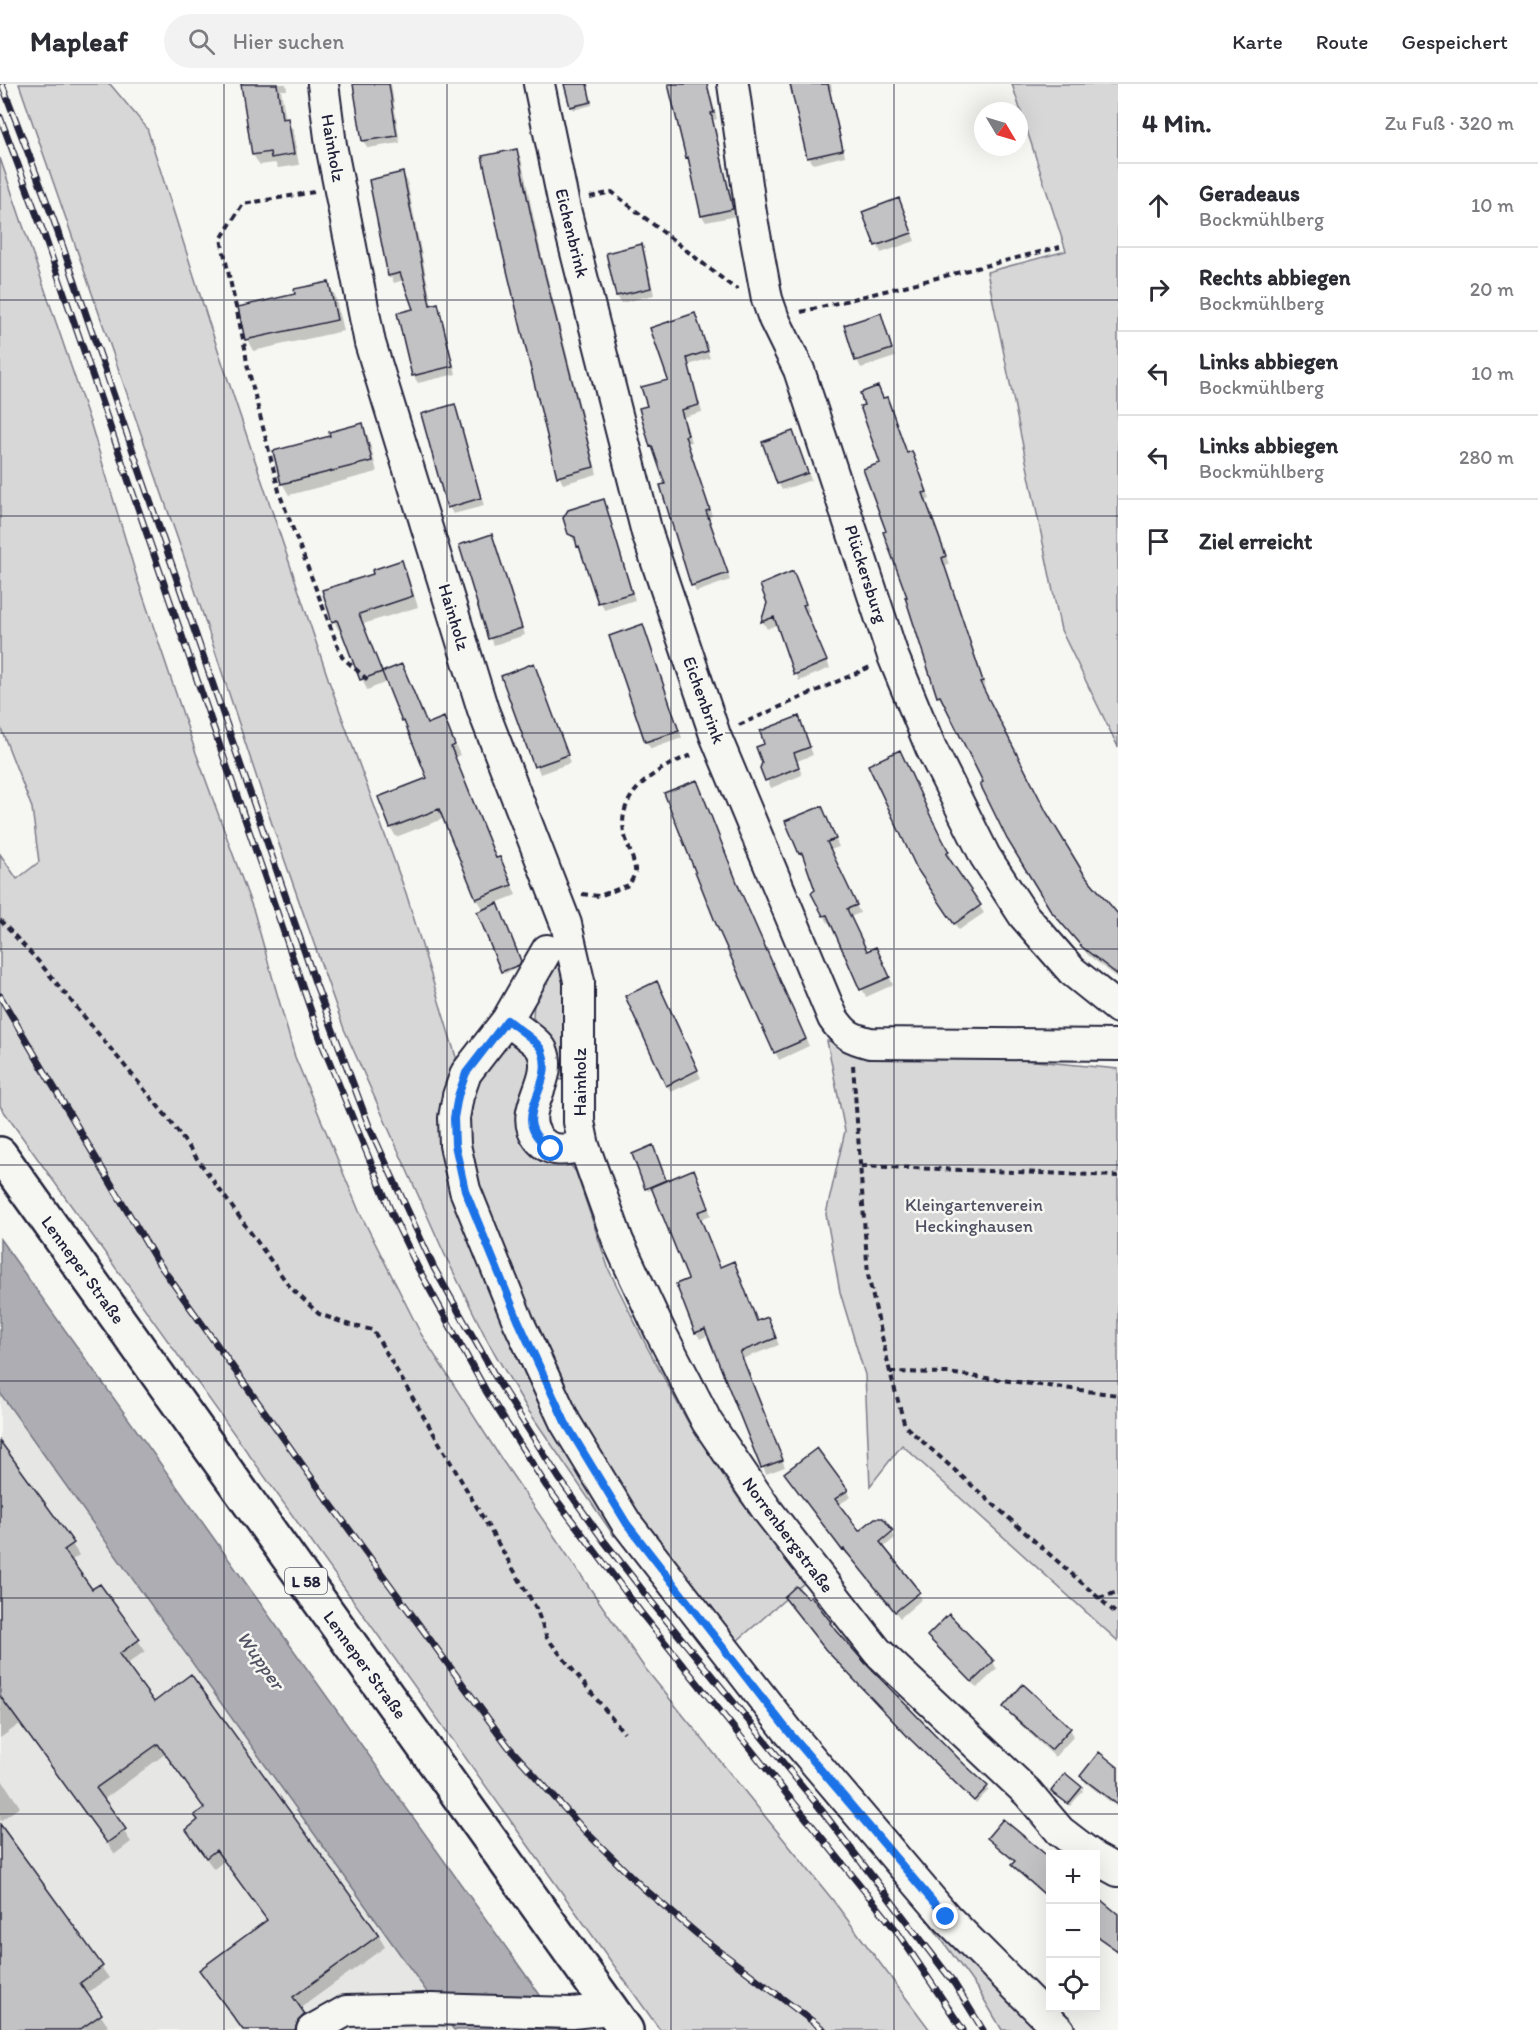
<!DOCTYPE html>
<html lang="de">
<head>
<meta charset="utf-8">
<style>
  body { margin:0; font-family:Itim,sans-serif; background:#f2f2f3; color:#2b2b33 }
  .controls { position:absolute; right:18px; bottom:18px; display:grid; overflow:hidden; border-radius:0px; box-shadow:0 6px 24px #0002 }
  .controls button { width:54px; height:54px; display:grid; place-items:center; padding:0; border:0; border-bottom:2px solid #e1e1e2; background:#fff; color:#2b2b33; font:30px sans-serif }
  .compass { position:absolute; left:974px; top:18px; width:54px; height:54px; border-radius:50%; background:#fff; box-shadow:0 6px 24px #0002; rotate:128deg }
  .stop { position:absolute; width:18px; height:18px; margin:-14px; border:4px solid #1a73e8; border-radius:50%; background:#fff }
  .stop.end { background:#1a73e8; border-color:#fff; box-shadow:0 2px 6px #0008 }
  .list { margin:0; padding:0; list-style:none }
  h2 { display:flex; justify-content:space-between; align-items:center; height:78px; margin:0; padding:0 24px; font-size:26px }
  h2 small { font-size:20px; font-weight:400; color:#7c7c81 }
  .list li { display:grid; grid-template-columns:39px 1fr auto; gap:18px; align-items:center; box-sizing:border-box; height:84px; padding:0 24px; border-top:2px solid #e1e1e2 }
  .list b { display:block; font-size:22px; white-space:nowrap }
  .list p { margin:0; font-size:20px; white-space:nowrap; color:#7c7c81 }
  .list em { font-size:20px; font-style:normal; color:#7c7c81 }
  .icon { flex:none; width:33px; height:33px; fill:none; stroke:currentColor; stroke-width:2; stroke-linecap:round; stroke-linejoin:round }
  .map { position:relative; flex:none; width:1118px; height:1946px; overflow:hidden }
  header { display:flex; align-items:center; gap:36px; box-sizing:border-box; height:84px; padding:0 30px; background:#fff; border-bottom:2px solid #e1e1e2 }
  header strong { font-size:28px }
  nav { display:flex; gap:33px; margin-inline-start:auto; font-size:21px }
  .search { width:420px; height:54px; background:#f2f2f3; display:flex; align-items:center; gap:15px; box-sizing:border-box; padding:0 21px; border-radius:33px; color:#7c7c81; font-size:22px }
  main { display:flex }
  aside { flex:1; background:#fff }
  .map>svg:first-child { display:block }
  .built { fill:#e6e6e4 }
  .green { fill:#d7d7d7; stroke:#7c7c89; stroke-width:1.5 }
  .water { fill:#adadb3; stroke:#757583; stroke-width:1.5 }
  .shadow { fill:#0003 }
  .building { fill:#c2c2c4; stroke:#22223b; stroke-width:1.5 }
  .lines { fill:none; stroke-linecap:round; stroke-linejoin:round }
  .minor-casing { stroke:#22223b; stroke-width:34 }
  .major-casing { stroke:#22223b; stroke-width:38 }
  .path { stroke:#22223b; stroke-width:4; stroke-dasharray:6 4.5; stroke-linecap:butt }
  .minor { stroke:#f6f6f2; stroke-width:30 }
  .major { stroke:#f6f6f2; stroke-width:33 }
  .rail-casing { stroke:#22223b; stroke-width:7 }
  .rail { stroke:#f6f6f2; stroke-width:4.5; stroke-dasharray:14; stroke-linecap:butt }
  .route { stroke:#1a73e8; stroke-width:8 }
  .grid { fill:none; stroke:#22223b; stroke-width:1.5; stroke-opacity:0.55 }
  .labels { text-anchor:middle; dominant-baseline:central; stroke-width:5; stroke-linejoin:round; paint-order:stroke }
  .shield { fill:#f6f6f2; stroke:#626272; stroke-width:1.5 }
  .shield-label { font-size:16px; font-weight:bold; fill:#22223b }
  .street-label { font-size:18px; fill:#22223b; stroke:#f6f6f2 }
  .park-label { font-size:18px; fill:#4f4f62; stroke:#f6f6f2 }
  .water-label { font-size:20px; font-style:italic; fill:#535365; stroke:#f6f6f2 }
</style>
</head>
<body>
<header>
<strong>Mapleaf</strong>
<div class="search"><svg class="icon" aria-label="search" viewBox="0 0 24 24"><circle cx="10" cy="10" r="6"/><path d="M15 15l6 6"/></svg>Hier suchen</div>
<nav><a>Karte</a><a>Route</a><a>Gespeichert</a></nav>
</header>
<main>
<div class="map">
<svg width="1118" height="1946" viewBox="0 0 1118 1946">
  <rect width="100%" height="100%" fill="#f6f6f2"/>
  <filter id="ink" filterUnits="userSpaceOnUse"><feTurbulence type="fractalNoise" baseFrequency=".0167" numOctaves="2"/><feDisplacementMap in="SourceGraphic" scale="12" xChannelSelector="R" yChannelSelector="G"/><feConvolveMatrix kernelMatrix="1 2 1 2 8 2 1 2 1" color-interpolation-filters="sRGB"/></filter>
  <g filter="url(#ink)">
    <path class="built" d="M 0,1309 L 454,1946 L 0,1946 Z"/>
    <path class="green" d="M 19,0 L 110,0 L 147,44 L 208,236 L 330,600 L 406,809 L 459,983 L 445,1033 L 620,1449 L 614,1452 L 528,1326 L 488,1258 L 444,1169 L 344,945 L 273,743 L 184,473 Z
      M 1012,0 L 1118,0 L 1118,663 L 1061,546 L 987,188 L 1066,167 Z
      M 0,74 L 91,341 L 137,494 L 196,669 L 254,828 L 295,973 L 359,1127 L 421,1250 L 502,1376 L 644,1583 L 832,1815 L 930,1946 L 660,1946 L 0,1022 L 0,770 L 17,795 L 39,778 L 32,724 L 0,642 Z
      M 561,858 L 568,888 L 567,997 L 553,994 L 552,955 L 533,934 C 533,905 547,883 561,858 Z
      M 520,957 L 533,980 C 521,1010 510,1023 523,1056 L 569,1079 L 576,1088 L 609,1186 L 647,1263 L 688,1338 L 739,1415 L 805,1498 L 730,1563 L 671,1486 L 578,1336 L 473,1104 L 466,1017 L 487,974 L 504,960 Z
      M 827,957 L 1118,985 L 1118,1557 L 902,1361 L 870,1402 L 865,1291 L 840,1208 L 826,1130 L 845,1047 Z
      M 899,1797 L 1042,1946 L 1002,1946 L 979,1907 Z"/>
    <path class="water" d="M 0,1155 L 565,1946 L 454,1946 L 0,1309 Z"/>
    <path class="shadow" d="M 242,0 L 286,0 L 287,6 L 281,6 L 286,36 L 293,46 L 299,81 L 278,84 L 275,79 L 260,81 L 253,71 Z
      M 355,0 L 391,0 L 400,59 L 368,64 L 363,57 Z
      M 566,0 L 587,0 L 592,21 L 573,26 Z
      M 678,0 L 708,0 L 717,35 L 713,36 L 736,132 L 706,138 L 702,132 L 691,79 L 687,73 Z
      M 792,0 L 831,0 L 832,7 L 830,7 L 845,72 L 813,80 L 809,73 Z
      M 516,67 L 521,74 L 540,164 L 597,390 L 563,400 L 559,392 Z
      M 403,90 L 407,97 L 432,222 L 437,221 L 441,228 L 456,290 L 418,299 L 413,291 L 415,226 L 404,196 L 394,199 L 390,191 Z
      M 902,123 L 915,157 L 881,169 L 864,128 Z
      M 641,162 L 645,169 L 654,211 L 621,219 L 617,212 Z
      M 328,200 L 335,211 L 343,247 L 253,267 L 247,255 L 297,211 Z
      M 694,230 L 710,274 L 689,281 L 702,328 L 684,333 L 691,358 L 688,359 L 712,432 L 709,433 L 730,496 L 696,508 L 693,501 L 667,401 L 652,362 L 649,323 L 670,297 Z
      M 880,231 L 884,238 L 895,273 L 861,284 L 857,276 Z
      M 878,304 L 883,315 L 887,314 L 891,322 L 908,370 L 912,369 L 916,376 L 930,415 L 926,417 L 949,480 L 945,481 L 986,604 L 983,605 L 1049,735 L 1083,791 L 1118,832 L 1118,894 L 1088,871 L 1057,834 L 1008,754 L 985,699 L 945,619 L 943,619 L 939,612 L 888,448 L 882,380 L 866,322 Z
      M 454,322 L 458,329 L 484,422 L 453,430 L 449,423 Z
      M 362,341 L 368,352 L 377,388 L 289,411 L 282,399 L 332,353 Z
      M 796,356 L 811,396 L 782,406 L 778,399 Z
      M 603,417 L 607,424 L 635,516 L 604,526 L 583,470 L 578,459 L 574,457 L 569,449 Z
      M 491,452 L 496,460 L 525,551 L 494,561 L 490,554 Z
      M 401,478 L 407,488 L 418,523 L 363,540 L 383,589 L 402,582 L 428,641 L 443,635 L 460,671 L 455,673 L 496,776 L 499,775 L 505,784 L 516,811 L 496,819 L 522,881 L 504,890 L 484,826 L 477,815 L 445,734 L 396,753 L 391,744 L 429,695 L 387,598 L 367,606 L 343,546 L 339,547 L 334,537 L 375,491 Z
      M 793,489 L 809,527 L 806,529 L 830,584 L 799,597 L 778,540 L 767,545 L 763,538 L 769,518 Z
      M 642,541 L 646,549 L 682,654 L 651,665 L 646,658 L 611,553 Z
      M 534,581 L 570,679 L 540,690 L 503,593 Z
      M 802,642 L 813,671 L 797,677 L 802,691 L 771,704 L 762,684 Z
      M 697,698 L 743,815 L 809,962 L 779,976 L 717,839 Z
      M 825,731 L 839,763 L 830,766 L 860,829 L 850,833 L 867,869 L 880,873 L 893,901 L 866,913 L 832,838 L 828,839 L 813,809 L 817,807 L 801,769 Z
      M 934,742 L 952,776 L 949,777 L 984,829 L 959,846 L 923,792 Z
      M 661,907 L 701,994 L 671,1008 L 667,1001 Z
      M 654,1066 L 666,1098 L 697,1094 L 711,1131 L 701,1135 L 720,1184 L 734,1179 L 758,1238 L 771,1241 L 779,1261 L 742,1275 L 785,1383 L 766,1390 L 709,1251 L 700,1255 L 696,1248 L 690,1196 L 653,1105 L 648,1107 L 646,1104 Z
      M 0,1360 L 72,1460 L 79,1471 L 71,1477 L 92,1507 L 138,1556 L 145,1567 L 126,1581 L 153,1620 L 378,1851 L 385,1863 L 299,1925 L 311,1943 L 307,1946 L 243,1946 L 208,1898 L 268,1838 L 224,1777 L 214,1785 L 194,1758 L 188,1746 L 199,1737 L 205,1725 L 165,1670 L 103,1716 L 131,1758 L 115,1770 L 20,1640 L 0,1654 Z
      M 789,1396 L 847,1407 L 851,1413 L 838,1421 L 859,1449 L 892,1447 L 895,1454 L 883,1464 L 922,1515 L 900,1534 L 849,1470 L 847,1471 Z
      M 788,1516 L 830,1539 L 864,1580 L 963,1681 L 987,1703 L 989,1706 L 976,1719 L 859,1602 L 829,1569 Z
      M 929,1552 L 993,1578 L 997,1585 L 977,1604 L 933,1559 Z
      M 1005,1623 L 1070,1645 L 1074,1652 L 1055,1673 L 1009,1630 Z
      M 1118,1685 L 1118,1724 L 1086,1699 L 1082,1692 Z
      M 0,1693 L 20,1723 L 0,1737 Z
      M 1081,1704 L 1083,1707 L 1070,1722 L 1053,1707 Z
      M 1003,1738 L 1050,1776 L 1050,1816 L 1016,1787 L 1012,1782 L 1015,1779 L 993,1760 L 989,1754 Z
      M 0,1742 L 109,1894 L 86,1910 L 108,1942 L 102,1946 L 0,1946 Z
      M 1116,1826 L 1118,1828 L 1118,1870 L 1110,1860 Z"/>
    <path class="building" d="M 241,0 L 277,0 L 282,35 L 288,34 L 294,70 L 271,74 L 270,68 L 252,71 Z
      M 353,0 L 389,0 L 397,52 L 362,57 Z
      M 564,0 L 587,0 L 591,18 L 570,23 Z
      M 668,0 L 707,0 L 714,29 L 711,29 L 733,125 L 701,132 L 688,73 L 686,74 Z
      M 790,0 L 828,0 L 843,66 L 807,74 Z
      M 517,65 L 536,155 L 594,383 L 557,393 L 503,170 L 482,72 Z
      M 403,88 L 430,221 L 438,219 L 453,282 L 412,292 L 397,229 L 413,225 L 400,189 L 388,192 L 369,96 Z
      M 899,114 L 912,149 L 875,162 L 862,128 Z
      M 642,160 L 651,204 L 616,212 L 606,169 Z
      M 329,198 L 337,236 L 245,256 L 238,223 L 295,210 L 294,205 Z
      M 695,229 L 708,267 L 687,274 L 699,321 L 681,326 L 688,351 L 685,352 L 710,426 L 706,427 L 728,489 L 691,502 L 660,401 L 665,400 L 652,362 L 650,363 L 639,324 L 647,322 L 641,303 L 668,296 L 650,244 Z
      M 881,229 L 892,265 L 855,277 L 844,241 Z
      M 878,302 L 883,314 L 887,313 L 907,369 L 912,367 L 927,408 L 923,409 L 946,472 L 942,474 L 983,597 L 980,598 L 1047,729 L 1084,790 L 1118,830 L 1118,891 L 1082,863 L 1051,827 L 1007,755 L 980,700 L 983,698 L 940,612 L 937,613 L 905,513 L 907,513 L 883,448 L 886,447 L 863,385 L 880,379 L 860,322 L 864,321 L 860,309 Z
      M 455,320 L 481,414 L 447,424 L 421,330 Z
      M 363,339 L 372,377 L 281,400 L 273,367 L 330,352 L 329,348 Z
      M 793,347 L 808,389 L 777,400 L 762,358 Z
      M 604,415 L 632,509 L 598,519 L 579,462 L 577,463 L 575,453 L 568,450 L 563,434 L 568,426 Z
      M 492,450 L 522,544 L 488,555 L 459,461 Z
      M 402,476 L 413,512 L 359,530 L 382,588 L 360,596 L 337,536 L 332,538 L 322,506 L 373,490 L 372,486 Z
      M 793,487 L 806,520 L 803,521 L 827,577 L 794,591 L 774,533 L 761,538 L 767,519 L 760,501 Z
      M 643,540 L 679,647 L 645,658 L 609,552 Z
      M 534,579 L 568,671 L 534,683 L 501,592 Z
      M 402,580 L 427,640 L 444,633 L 455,661 L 451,663 L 496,774 L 500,773 L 512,801 L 476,815 L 439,725 L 390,744 L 378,713 L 427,694 L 404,637 L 402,638 L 382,588 Z
      M 799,632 L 810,663 L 794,669 L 799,683 L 765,697 L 760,684 L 762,679 L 756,663 L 764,660 L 760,647 Z
      M 900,666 L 931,733 L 949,768 L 946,770 L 981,821 L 954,840 L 917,785 L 868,681 Z
      M 697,696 L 740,806 L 806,955 L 774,969 L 716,840 L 664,709 Z
      M 822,722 L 836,755 L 827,758 L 857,821 L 847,825 L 867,867 L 876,863 L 890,893 L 860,906 L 827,831 L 823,832 L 811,809 L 815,806 L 802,769 L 799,770 L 785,737 Z
      M 498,819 L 521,877 L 519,881 L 501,888 L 477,828 Z
      M 657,897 L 698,986 L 666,1002 L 625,912 Z
      M 653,1061 L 666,1096 L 645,1105 L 632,1070 Z
      M 694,1085 L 709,1124 L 698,1128 L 720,1183 L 734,1177 L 757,1237 L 768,1233 L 776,1254 L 740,1268 L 783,1376 L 761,1384 L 705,1245 L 695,1249 L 676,1200 L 688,1195 L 651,1103 Z
      M 0,1357 L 74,1459 L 64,1466 L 92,1505 L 100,1500 L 140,1555 L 119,1570 L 154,1618 L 191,1590 L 379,1851 L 293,1913 L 305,1930 L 298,1937 L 295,1946 L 243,1946 L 199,1886 L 267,1836 L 216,1766 L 206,1774 L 186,1746 L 198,1736 L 194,1731 L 204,1724 L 158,1660 L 96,1704 L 126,1745 L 107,1759 L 0,1612 Z
      M 817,1364 L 848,1406 L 835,1415 L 859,1447 L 875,1434 L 883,1434 L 893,1447 L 880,1458 L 920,1508 L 895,1528 L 844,1465 L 842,1466 L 784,1389 Z
      M 796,1502 L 808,1514 L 811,1512 L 831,1538 L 830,1539 L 865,1579 L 964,1680 L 988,1702 L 974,1717 L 911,1656 L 825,1565 L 784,1513 Z
      M 949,1530 L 994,1577 L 972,1598 L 927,1552 Z
      M 1023,1600 L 1071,1644 L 1051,1666 L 1003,1623 Z
      M 1099,1668 L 1118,1683 L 1118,1721 L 1080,1692 Z
      M 1065,1689 L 1082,1703 L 1068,1720 L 1051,1707 Z
      M 1003,1735 L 1050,1774 L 1050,1815 L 1011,1781 L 1015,1777 L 987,1754 Z
      M 0,1740 L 103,1882 L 80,1899 L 102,1930 L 79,1946 L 0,1946 Z
      M 1095,1811 L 1118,1830 L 1118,1867 L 1095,1851 Z"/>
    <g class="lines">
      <g class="minor-casing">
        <path id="minor" d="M 323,0 L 331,61 L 370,259 L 483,626 L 566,840 L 579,897 L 579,1038 L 584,1062 L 618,1157 L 661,1249 L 707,1338 L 767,1426 L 877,1567 L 1028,1709 L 1060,1747 L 1090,1770
          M 539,0 L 564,121 L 647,449 L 715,651 L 833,934 C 845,952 851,954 870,959 L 1118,961
          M 733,0 L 751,129 L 767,215 L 774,235 L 799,286 L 893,572 L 931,664 L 985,772 L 1024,832 L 1072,887 L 1118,924
          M 547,866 L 507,936 L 466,989 L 458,1012 L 454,1034 L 455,1061 L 465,1106 L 518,1237 L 565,1338 L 627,1440 L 788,1647 L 946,1833 L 1059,1946
          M 507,936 C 515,943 538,958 542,966 C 556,996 516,1027 538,1054 C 550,1070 567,1066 584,1062
          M 1096,1775 L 1118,1787
          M 312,1946 L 346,1927 L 431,1925 L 572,1929 L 611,1925"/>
      </g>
      <g class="major-casing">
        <path id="major" d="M 0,1070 L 626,1946"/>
      </g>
      <path class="path" d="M 314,108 L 243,120 L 221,155 L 245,264 L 247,280 L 280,411 L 342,573 L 368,596
        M 590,113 L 612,108 L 733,203 L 738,205
        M 801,228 L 1060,163
        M 739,641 L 870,583
        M 582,810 L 599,812 L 629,801 C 631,798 634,792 635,788 C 636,779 626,759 624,748 C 616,707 662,681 695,670
        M 0,836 L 39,878 L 167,1033 L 290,1203 L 319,1230 L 350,1241 L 373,1246 L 536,1524 L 547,1554 L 624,1649
        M 853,981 L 868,1191 L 890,1288 L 905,1342 L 1118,1531
        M 861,1082 L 1118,1092
        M 890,1288 L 947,1289 L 1118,1311
        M 1099,1514 L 1118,1508"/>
      <use href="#minor" class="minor"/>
      <use href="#major" class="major"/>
      <g class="rail-casing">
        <path id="rail" d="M 2,0 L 54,137 L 316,901 L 369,1042 L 434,1184 L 499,1299 L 559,1394 L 604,1457 L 654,1521 L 816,1719 L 954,1899 L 983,1946
          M 0,33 L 41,142 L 323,962 L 392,1130 L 418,1184 L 486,1307 L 547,1403 L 642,1530 L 896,1846 L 963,1946
          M 0,912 L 155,1174 L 321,1407 L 508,1662 L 585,1747 L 642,1803 L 702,1854 L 824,1946"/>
      </g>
      <use href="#rail" class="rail"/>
    </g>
  </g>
  <g class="lines" filter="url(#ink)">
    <path class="route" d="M 551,1065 C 504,1035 557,1004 542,967 C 539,958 516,943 507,936 L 466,989 L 458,1012 L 454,1034 L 455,1061 L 465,1106 L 518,1236 L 565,1338 L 627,1440 L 788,1647 L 946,1833"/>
  </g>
  <path class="grid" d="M 224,0 L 224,1946M 447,0 L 447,1946M 671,0 L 671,1946M 894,0 L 894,1946M 0,216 L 1118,216M 0,432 L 1118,432M 0,649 L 1118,649M 0,865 L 1118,865M 0,1081 L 1118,1081M 0,1297 L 1118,1297M 0,1514 L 1118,1514M 0,1730 L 1118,1730"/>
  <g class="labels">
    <rect class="shield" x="285" y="1484" width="42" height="26" rx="4.5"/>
    <g class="shield-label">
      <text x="306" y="1497">L 58</text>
    </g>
    <g class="street-label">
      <text transform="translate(333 64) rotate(80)">Hainholz</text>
      <text transform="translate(572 149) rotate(76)">Eichenbrink</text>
      <text transform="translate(866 490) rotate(72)">Plückersburg</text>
      <text transform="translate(454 533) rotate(73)">Hainholz</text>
      <text transform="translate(704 616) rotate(70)">Eichenbrink</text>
      <text transform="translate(580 998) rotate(-90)">Hainholz</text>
      <text transform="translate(83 1186) rotate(54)">Lenneper Straße</text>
      <text transform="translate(788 1451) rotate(53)">Norrenbergstraße</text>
      <text transform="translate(365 1581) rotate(54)">Lenneper Straße</text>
    </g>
    <g class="park-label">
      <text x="974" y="1121">Kleingartenverein<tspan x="974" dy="21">Heckinghausen</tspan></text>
    </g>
    <g class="water-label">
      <text transform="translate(261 1576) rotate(55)">Wupper</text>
    </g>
  </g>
</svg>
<div class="controls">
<button>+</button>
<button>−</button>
<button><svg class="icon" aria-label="locate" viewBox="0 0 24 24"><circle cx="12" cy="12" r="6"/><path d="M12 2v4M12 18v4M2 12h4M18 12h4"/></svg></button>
</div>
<svg class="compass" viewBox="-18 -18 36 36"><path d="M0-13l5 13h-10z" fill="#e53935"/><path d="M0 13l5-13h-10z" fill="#7c7c81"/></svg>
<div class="stop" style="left:551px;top:1065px"></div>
<div class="stop end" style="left:946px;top:1833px"></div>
</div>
<aside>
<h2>4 Min.<small>Zu Fuß · 320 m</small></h2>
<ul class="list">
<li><svg class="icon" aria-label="ahead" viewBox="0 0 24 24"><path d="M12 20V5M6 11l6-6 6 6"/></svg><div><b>Geradeaus</b><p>Bockmühlberg</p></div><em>10 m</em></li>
<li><svg class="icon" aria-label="right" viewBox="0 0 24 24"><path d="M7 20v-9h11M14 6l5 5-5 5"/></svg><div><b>Rechts abbiegen</b><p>Bockmühlberg</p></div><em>20 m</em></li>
<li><svg class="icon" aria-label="left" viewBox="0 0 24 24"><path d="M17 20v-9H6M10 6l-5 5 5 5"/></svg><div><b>Links abbiegen</b><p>Bockmühlberg</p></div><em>10 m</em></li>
<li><svg class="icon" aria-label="left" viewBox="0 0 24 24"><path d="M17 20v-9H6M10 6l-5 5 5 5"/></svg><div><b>Links abbiegen</b><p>Bockmühlberg</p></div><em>280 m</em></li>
<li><svg class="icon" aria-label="arrive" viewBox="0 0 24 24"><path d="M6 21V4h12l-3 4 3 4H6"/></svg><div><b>Ziel erreicht</b></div></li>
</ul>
</aside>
</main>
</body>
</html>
